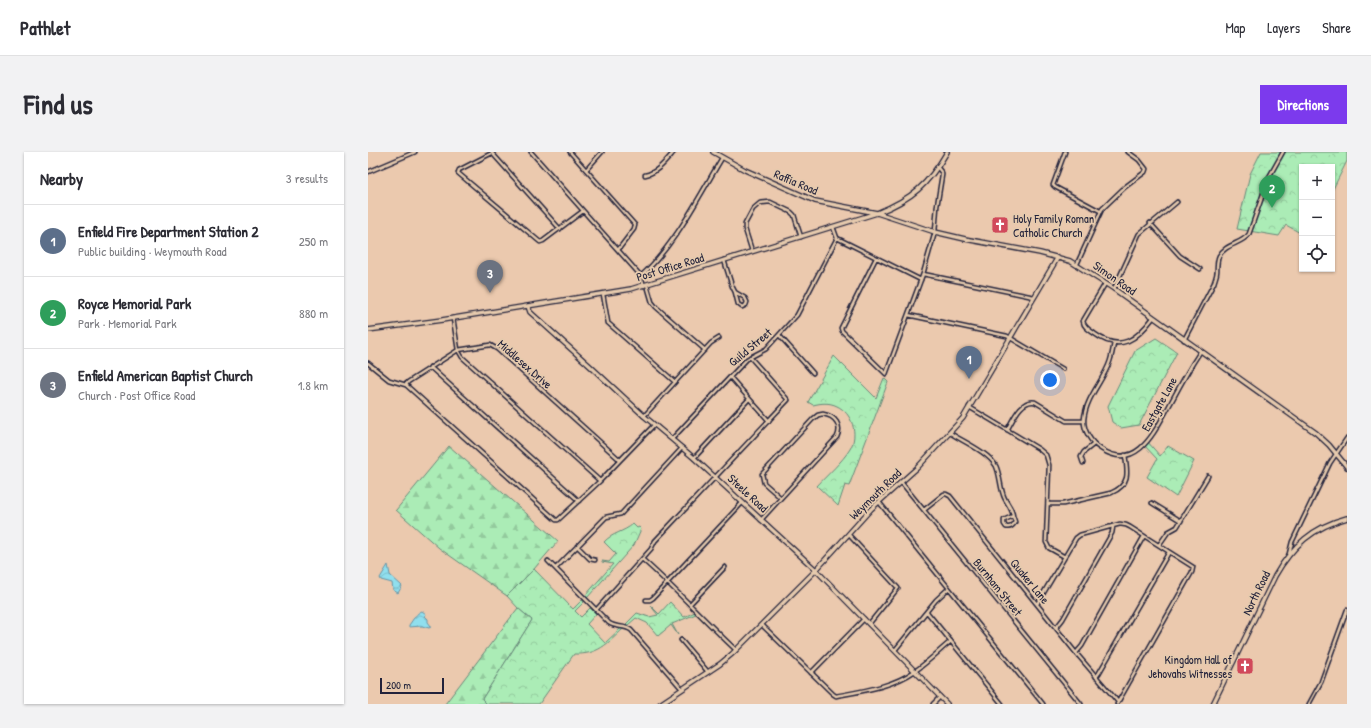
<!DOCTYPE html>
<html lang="en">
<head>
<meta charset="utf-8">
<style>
  body { margin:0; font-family:"Patrick Hand",sans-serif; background:#f2f2f3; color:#2b2b33 }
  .controls { position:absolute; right:12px; top:12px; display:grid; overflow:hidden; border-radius:0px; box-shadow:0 1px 3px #0004 }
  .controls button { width:36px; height:36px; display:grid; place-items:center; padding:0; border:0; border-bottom:1px solid #e1e1e2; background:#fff; color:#2b2b33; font:20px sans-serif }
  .scale { position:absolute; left:12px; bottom:10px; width:64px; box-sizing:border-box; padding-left:4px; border:2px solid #22223b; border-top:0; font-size:11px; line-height:14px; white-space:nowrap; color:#22223b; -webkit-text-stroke:3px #e6caad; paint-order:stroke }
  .you { position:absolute; left:682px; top:228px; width:14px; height:14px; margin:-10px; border:3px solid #fff; border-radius:50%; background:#1a73e8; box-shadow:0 0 0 6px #1a73e833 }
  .badge { display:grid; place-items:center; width:26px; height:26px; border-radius:50%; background:#7c3aed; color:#fff; font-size:13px; font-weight:700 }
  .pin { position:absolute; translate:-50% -33px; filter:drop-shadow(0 1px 2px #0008) }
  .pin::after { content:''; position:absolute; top:21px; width:14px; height:12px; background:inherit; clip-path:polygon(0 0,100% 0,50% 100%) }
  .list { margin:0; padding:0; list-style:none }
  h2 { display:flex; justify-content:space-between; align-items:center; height:52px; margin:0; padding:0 16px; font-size:17px }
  h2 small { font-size:13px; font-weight:400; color:#7c7c81 }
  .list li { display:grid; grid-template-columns:26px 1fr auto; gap:12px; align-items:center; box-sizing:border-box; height:72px; padding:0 16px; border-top:1px solid #e1e1e2 }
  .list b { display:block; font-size:15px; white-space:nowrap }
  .list p { margin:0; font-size:13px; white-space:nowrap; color:#7c7c81 }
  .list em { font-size:13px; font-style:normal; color:#7c7c81 }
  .icon { flex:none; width:22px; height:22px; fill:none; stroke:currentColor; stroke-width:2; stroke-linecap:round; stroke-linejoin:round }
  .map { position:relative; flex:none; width:979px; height:552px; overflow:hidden; border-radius:0px }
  header { display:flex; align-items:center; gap:24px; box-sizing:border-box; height:56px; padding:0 20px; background:#fff; border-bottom:1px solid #e1e1e2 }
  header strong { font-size:19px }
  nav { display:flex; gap:22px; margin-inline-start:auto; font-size:14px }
  .intro { display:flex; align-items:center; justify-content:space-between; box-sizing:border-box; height:96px; padding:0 24px }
  h1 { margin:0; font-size:28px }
  .button { padding:10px 18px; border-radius:0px; background:#7c3aed; color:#fff; font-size:14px; font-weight:700 }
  main { display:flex; gap:24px; padding:0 24px }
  aside { flex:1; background:#fff; border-radius:0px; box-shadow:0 1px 3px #0004 }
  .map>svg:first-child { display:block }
  .forest { fill:url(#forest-firs); stroke:#668778 }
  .park { fill:url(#park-crowns); stroke:#668778 }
  .water { fill:url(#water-waves); stroke:#6493a6 }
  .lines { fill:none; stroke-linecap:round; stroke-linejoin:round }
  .street-casing { stroke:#22223b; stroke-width:5.5 }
  .secondary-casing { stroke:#22223b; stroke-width:6 }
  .street { stroke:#e6caad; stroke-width:2.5 }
  .secondary { stroke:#e6caad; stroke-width:3.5 }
  .labels { text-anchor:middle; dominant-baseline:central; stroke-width:3.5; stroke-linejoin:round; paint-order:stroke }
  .street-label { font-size:12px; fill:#22223b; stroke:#e6caad }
  .poi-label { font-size:12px; fill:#22223b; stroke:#e6caad; text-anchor:start }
</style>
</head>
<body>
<header>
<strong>Pathlet</strong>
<nav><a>Map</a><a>Layers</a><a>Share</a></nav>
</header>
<div class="intro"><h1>Find us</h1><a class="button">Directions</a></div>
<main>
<aside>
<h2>Nearby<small>3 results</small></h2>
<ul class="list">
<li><span class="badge" style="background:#5c6f8a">1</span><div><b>Enfield Fire Department Station 2</b><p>Public building · Weymouth Road</p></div><em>250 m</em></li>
<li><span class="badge" style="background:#2e9e5b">2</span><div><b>Royce Memorial Park</b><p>Park · Memorial Park</p></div><em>880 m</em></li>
<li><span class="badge" style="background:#6b7280">3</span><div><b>Enfield American Baptist Church</b><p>Church · Post Office Road</p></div><em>1.8 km</em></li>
</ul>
</aside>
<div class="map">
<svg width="979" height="552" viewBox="0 0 979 552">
  <defs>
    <pattern id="forest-firs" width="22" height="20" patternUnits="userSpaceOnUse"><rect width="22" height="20" fill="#abecb6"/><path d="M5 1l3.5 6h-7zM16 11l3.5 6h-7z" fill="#93ca9d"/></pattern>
    <pattern id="park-crowns" width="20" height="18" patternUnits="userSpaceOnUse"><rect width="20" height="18" fill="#abecb6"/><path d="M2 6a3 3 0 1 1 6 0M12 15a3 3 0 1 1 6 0" fill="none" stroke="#93ca9d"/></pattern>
    <pattern id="water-waves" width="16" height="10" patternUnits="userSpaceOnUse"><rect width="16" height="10" fill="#90dfee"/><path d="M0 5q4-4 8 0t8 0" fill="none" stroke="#7cbfcd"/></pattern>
  </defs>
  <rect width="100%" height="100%" fill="#ebc9ae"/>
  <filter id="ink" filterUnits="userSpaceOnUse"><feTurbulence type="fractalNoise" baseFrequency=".025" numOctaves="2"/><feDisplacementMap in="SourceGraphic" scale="8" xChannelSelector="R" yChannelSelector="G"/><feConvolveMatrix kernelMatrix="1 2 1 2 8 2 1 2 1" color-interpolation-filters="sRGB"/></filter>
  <g filter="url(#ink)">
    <path class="forest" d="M 81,294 L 190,389 L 166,417 L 139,444 L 71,396 L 28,358 Z
      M 150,456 L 164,468 L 114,547 L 119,552 L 77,552 Z"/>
    <path class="park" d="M 893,0 L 979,0 L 979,9 L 964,39 L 964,15 L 934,15 L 934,82 L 918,73 L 911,84 L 869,77 L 882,22 Z
      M 788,186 L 809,200 L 771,273 L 753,276 L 744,270 L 740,254 L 767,199 Z
      M 466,204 L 508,246 L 516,226 L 520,230 L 481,334 L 477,333 L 470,354 L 449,334 C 460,322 474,310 482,297 C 491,282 484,261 469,254 C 461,250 453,251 445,253 L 440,250 Z
      M 779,289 L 792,304 L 800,294 L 826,309 L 808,345 L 779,325 L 789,307 L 776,293 Z
      M 265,372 L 269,376 L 271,375 L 273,377 L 266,393 L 219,446 L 217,444 L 245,412 L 234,410 L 234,409 L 241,410 L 248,402 L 236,390 C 244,381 256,380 265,372 Z
      M 166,417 L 205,457 L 214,448 L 216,450 L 207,459 L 213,465 L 222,456 L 228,462 L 219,472 L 237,491 L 253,476 L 256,476 C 239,492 230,503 206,502 L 171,552 L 119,552 L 114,547 L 164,468 L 150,456 L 139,444 Z
      M 302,450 L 316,465 L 327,460 L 328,462 L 304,472 L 310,483 L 303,473 L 290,484 L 279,471 L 268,466 L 260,473 L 258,472 L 269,461 L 281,465 L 290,463 L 282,453 L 291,462 Z"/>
    <path class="water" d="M 20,413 L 22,423 L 34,434 L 30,441 L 25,438 L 24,431 L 13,428 L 12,426 Z
      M 54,459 L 58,462 L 57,464 L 60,467 L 60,470 L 63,474 L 63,475 L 61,476 L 54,474 L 41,475 L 41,473 C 45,468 48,461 54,459 Z"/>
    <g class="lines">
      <g class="street-casing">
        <path id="street" d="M 163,0 L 273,124 L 276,134
          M 202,0 L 267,73 L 266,77 L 250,98
          M 697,0 L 685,33 L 687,35 L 732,59
          M 124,1 L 91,18 L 90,21 L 172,90 L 175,89 L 215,59
          M 124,1 L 192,77
          M 218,18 L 234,0
          M 0,20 L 47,0
          M 277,23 C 289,21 298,9 306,0
          M 782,71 L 812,104 L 832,117
          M 465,75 L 469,86 L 553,128
          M 384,99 L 377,77 L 377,72 L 385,57 L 392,51 L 402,50 L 423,60 L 426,63 L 433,85
          M 508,106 L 473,176 L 474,179 L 518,222 L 555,122 L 567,80 L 569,54 L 574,23 L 574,21 L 570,16
          M 356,108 L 364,134 L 367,140
          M 709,112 L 734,57 L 757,35 L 777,20 L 778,17 L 771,8 L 760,0
          M 555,122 L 666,145
          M 273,124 C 307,93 330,46 354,6
          M 737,132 L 715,169 C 716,176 722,178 727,182 C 753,201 769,187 785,166
          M 279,133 L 284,150 L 288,155 L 337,198
          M 746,137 L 771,82 L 809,50
          M 367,140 L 377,146 L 379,150 L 378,153 L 374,155 L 370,152 Z
          M 235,142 L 240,171 L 307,230
          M 540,163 L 639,184 L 695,217
          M 85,166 L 90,198 L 94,205 L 232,329
          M 411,183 L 445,221
          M 816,188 L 846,131 C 847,127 849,123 849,119 C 849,114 849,108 851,104 C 857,92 874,92 881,82 L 901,25 L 915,0
          M 746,191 C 745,197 744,203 742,209 C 736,228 718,245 716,267 C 715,278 723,291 733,297 C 768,320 786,281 800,256 C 808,241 816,226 825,211 L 832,200
          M 0,211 L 21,228 L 38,233 L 188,368 L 190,368 L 232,329 L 286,273
          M 62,215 L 211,349
          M 362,225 L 401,269
          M 38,233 L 40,230 L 90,198 L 122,193 L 129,197 L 252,308
          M 601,255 L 671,297 L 678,303 L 681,313 L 678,390 L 681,396 L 697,405
          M 455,262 C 468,264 474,274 469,285 L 413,346 L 396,331 L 394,322 L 445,267 L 450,263 Z
          M 276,264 L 343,191 L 351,186
          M 639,278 C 645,268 653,247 667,250 L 698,269 L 716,269
          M 582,281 C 596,290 620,300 628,314 C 632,323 632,333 635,342 C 637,350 644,355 645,364 L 636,368 L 636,372 L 638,375 C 642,376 645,374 647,370 L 645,364
          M 304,287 L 379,207 L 398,197 L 429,163 L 469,86
          M 326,306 L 381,247
          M 715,311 L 713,305 L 716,300 L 726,292
          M 533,330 L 713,552
          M 511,350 L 675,552
          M 784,351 L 813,369
          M 680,352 L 695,352 L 743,341 C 762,333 760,321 757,303
          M 556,358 L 576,342 L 578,342 L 582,344 L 708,501 L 750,550
          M 393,368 L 413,346
          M 481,383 L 530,436 L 501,472
          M 791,393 L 800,380 L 809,375 L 840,324
          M 209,394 L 222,407 L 227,408
          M 921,402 L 924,390 L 962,311 L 979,286
          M 274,407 C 307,436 336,468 368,498
          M 180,409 L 241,471 C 248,476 256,473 263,478 L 314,537
          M 188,416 L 238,365 L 253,362 L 314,296
          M 278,448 L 282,448 L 285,446 L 374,351
          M 322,452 L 357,415
          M 669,452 L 708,386 L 712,383 L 752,372 L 758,373 L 762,375 L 825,415 L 824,420 L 749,552
          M 228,458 L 283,397 L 287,389 L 420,248 L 382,205
          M 559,460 L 634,552
          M 394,473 L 465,542 L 468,544 C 495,539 524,535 547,519 C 560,510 571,499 583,489
          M 688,476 L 695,467 L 744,381 L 745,375
          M 313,488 L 340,520
          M 527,498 L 568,448 L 581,436
          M 708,501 L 714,494 L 776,384
          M 443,521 L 496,467
          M 728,525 L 731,521 L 801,400
          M 565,552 L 572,545
          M 941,552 L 953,530 L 979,458"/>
      </g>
      <g class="secondary-casing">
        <path id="secondary" d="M 345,0 L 377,18 L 447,49 L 509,61 L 567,80 L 597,87 L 672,101 L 702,109 L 746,137 L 948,281 L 961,293 L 979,315
          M 160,154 L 162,160 L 222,214 L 276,264 L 326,306 L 448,418 L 579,552
          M 0,178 L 74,168 L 263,137 L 509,61 C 544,47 560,33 579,0
          M 292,552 L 352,512 L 364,502 L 448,418 L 503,357 L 549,316 L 595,266 L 690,105
          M 845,552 L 907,424 C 924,394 945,375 979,366"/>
      </g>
      <use href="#street" class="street"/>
      <use href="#secondary" class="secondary"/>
    </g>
  </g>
  <defs>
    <g id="church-square" transform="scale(0.9)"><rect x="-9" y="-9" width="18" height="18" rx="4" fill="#d1495b" stroke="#e6caad"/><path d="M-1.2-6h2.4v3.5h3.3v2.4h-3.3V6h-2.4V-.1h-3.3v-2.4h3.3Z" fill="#fff"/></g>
  </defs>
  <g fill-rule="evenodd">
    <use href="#church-square" x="632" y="73"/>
    <use href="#church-square" x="877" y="514"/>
  </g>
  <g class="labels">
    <g class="street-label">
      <text transform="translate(428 30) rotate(23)">Raffia Road</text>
      <text transform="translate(302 115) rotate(-17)">Post Office Road</text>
      <text transform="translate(747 126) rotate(35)">Simon Road</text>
      <text transform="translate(382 195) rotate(-40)">Guild Street</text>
      <text transform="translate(157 212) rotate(41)">Middlesex Drive</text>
      <text transform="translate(791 252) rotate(-61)">Eastgate Lane</text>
      <text transform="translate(380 341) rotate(43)">Steele Road</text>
      <text transform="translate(507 342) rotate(-44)">Weymouth Road</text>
      <text transform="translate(662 429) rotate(51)">Quaker Lane</text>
      <text transform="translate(630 435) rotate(51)">Burnham Street</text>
      <text transform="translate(888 441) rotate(-64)">North Road</text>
    </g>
    <g class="poi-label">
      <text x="645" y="66">Holy Family Roman<tspan x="645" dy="14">Catholic Church</tspan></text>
      <text x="864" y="507" text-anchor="end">Kingdom Hall of<tspan x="864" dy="14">Jehovahs Witnesses</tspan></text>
    </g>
  </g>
</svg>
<div class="controls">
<button>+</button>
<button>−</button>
<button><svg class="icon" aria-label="locate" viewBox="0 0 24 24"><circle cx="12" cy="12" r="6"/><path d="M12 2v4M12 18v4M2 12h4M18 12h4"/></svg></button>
</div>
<div class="scale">200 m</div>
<div class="you"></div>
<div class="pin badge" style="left:601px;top:227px;background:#5c6f8a">1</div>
<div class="pin badge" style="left:904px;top:56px;background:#2e9e5b">2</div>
<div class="pin badge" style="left:122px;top:141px;background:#6b7280">3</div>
</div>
</main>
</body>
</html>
